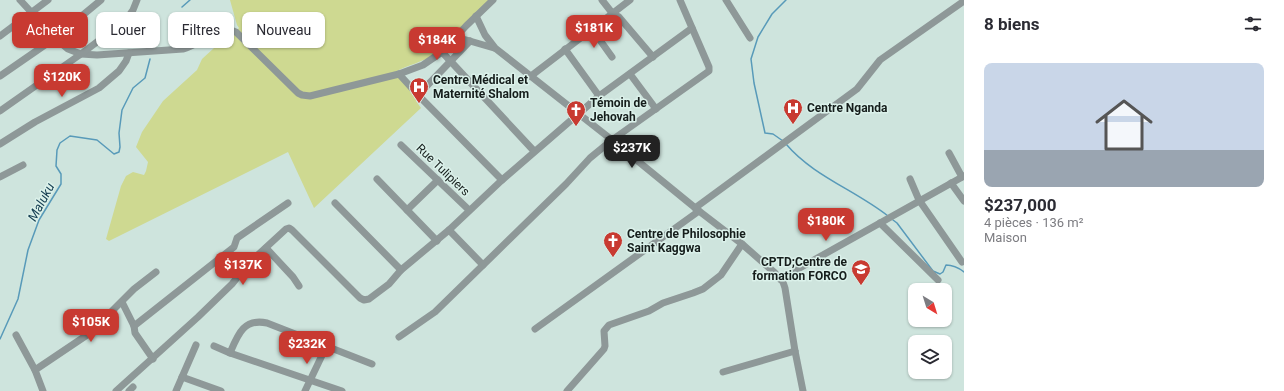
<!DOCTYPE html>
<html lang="fr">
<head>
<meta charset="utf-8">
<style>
  :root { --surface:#fff; --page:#f7f7f7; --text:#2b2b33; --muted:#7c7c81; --accent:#c83a31 }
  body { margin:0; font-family:Roboto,sans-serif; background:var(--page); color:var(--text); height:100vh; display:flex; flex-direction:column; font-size:15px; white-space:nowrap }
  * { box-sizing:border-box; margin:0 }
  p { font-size:13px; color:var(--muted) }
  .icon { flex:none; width:22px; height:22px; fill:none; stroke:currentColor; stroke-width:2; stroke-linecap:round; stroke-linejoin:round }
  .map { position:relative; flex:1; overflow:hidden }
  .drawer { display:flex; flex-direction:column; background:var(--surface); width:320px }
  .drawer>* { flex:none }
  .top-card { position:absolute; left:12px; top:12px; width:380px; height:36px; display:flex; gap:8px }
  .needle { width:26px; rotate:142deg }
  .controls { position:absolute; left:908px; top:283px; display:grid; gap:8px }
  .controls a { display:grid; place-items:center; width:44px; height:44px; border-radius:8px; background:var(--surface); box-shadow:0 1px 3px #0004; font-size:20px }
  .price { position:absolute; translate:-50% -34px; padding:0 9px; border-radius:8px; background:var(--accent); color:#fff; font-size:13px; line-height:26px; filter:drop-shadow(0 1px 2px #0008) }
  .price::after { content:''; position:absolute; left:50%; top:24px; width:12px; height:9px; margin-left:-6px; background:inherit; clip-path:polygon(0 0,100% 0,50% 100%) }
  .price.active { background:#222; color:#fff }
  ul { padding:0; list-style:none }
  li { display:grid; align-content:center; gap:8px; height:212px; padding:0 20px }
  li span { display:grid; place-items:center; height:124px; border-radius:8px; color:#555 }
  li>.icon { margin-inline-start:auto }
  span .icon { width:72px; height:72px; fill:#fffc; stroke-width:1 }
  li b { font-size:17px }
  h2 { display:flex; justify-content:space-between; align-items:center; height:48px; padding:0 20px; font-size:17px }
  .tag { padding:0 14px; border-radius:8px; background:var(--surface); box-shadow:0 1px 3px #0004; font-size:14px; line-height:36px }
  .tag.active { background:var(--accent); color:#fff }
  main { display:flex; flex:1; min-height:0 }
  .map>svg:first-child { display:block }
  .green { fill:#ced991 }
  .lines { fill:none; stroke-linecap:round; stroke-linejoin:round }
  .stream { stroke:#589ab9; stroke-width:1.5 }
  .minor { stroke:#8e9898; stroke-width:7 }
  .labels { text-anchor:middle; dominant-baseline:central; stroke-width:3; stroke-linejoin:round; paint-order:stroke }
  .poi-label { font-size:12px; font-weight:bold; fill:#151d1b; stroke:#dbf1ea; text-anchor:start }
  .street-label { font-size:12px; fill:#151d1b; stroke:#dbf1ea }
  .water-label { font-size:13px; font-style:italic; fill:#194154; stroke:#dbf1ea }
</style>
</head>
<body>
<main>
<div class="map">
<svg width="964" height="391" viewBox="0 0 964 391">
  <rect width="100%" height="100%" fill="#cee4dd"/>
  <path class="green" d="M230,0H489L435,54C423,62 408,65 395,72L419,98L416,101L421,108L314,208L288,152L109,241L106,239L121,186L126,176L133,172L144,175L146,171L148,162L136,147L142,132L163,101L197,70L202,59L214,48L231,36L239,28L237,25Z"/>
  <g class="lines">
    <g class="stream">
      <polyline points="182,7 190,0"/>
      <polyline points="783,141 773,134 765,133 754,83 751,59 758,37 772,14 786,0"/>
      <path d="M786,144C813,176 855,190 888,216"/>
      <path d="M893,220L897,223L933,271L940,274L943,272L946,265C953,265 959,268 964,272"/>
      <polyline points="0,339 18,299 28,250 39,220 61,184 61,174 56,166 57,150 60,143 70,136 97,140 114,154 119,152 120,147 119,133 122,110 133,88 145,78 150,59"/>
    </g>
    <g class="minor">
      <path d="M20,0L55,38L68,49L81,54L97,55L183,49C200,45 220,23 236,32L298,93L302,95L310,96L399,74L423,65L442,52L466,26L493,0"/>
      <polyline points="602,0 613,14 619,17 653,57"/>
      <polyline points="726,0 750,38"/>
      <polyline points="476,16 485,35 495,48 612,140 699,211 742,244 775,273 783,282 785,288 795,351 803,391"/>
      <polyline points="592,29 612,57"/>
      <polyline points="0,36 48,0"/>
      <polyline points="456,37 494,48"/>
      <polyline points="565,49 599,96"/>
      <polyline points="442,52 534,151"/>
      <polyline points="399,74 418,95 502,180"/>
      <polyline points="630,74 656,109"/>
      <polyline points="0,76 55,38 101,0"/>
      <polyline points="531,76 630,0"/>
      <polyline points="418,95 470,41"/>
      <polyline points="0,111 81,54 126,20 133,10 137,0"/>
      <polyline points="0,144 35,122 99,88 119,71 126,61 129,53"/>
      <polyline points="401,145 469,210"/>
      <polyline points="949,153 962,177"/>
      <polyline points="0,177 23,165"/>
      <polyline points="377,179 437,241"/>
      <polyline points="910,179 919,200 962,262"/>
      <polyline points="951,183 964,201"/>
      <polyline points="335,203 401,270"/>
      <polyline points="695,208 857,89 880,60 964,1"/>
      <polyline points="407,210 438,180"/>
      <polyline points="880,223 938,280"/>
      <polyline points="449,230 483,265"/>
      <polyline points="266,248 293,277 299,286"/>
      <polyline points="780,279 964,176"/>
      <polyline points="122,302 134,326 135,333 153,359"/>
      <polyline points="134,326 234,247 237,238 288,203"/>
      <polyline points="535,329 699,211"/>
      <polyline points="16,335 35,370"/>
      <polyline points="399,337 435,312 566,184 590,158 612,140 709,71 709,67 680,0"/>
      <polyline points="214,346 230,353 342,391"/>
      <path d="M230,353C238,334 244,318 267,323L372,364"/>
      <polyline points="723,372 795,351"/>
      <polyline points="182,377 221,391"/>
      <polyline points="43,391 35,370 90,333 134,289 156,272"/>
      <polyline points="116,391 198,317 232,284 248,264 286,229 289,228 292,230 360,298 364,300 369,299 389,284 401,270 449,230 502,180 599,96 692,28"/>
      <polyline points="129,391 133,387"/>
      <polyline points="176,391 196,345"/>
      <polyline points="305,391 326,347"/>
      <polyline points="567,391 604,349 605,346 604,331 609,325 649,311 663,303 693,293 703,289 721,275 742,244"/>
    </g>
  </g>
  <defs>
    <g id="hospital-pin" transform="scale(1)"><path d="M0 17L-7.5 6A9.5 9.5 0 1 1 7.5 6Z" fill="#c83a31" stroke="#dbf1ea"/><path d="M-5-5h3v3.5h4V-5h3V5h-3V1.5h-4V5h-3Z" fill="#fff"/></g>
    <g id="church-pin" transform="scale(1)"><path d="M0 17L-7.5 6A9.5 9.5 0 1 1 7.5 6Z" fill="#c83a31" stroke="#dbf1ea"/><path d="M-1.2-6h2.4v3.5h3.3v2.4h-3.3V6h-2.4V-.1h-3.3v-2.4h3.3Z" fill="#fff"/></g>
    <g id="university-pin" transform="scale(1)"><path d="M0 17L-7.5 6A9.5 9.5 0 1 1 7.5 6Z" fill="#c83a31" stroke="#dbf1ea"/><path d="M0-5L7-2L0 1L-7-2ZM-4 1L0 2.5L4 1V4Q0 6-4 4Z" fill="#fff"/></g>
  </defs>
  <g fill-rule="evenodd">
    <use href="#hospital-pin" x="419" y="87"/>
    <use href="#hospital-pin" x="793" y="108"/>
    <use href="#church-pin" x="576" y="110"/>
    <use href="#church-pin" x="613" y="241"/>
    <use href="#university-pin" x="861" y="269"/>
  </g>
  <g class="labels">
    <g class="poi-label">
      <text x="433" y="80">Centre Médical et<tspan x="433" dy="14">Maternité Shalom</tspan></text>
      <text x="590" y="103">Témoin de<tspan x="590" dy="14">Jehovah</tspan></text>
      <text x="807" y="108">Centre Nganda</text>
      <text x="627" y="234">Centre de Philosophie<tspan x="627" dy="14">Saint Kaggwa</tspan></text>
      <text x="847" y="262" text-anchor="end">CPTD;Centre de<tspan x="847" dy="14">formation FORCO</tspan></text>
    </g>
    <g class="street-label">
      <text transform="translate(443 170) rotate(44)">Rue Tulipiers</text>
    </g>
    <g class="water-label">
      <text transform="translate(41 202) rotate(-62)">Maluku</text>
    </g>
  </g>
</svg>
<div class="controls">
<a><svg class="needle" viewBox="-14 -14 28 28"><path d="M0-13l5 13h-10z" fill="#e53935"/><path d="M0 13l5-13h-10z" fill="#7c7c81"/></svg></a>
<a><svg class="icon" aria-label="layers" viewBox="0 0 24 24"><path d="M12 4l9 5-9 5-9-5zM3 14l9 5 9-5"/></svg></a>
</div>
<b class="price" style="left:594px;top:49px">$181K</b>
<b class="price" style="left:437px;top:61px">$184K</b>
<b class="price" style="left:62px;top:98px">$120K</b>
<b class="price active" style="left:632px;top:169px">$237K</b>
<b class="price" style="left:826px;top:242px">$180K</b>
<b class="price" style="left:243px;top:286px">$137K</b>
<b class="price" style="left:91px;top:343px">$105K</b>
<b class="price" style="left:307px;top:365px">$232K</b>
<div class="top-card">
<a class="tag active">Acheter</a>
<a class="tag">Louer</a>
<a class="tag">Filtres</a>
<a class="tag">Nouveau</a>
</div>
</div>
<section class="drawer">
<h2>8 biens<svg class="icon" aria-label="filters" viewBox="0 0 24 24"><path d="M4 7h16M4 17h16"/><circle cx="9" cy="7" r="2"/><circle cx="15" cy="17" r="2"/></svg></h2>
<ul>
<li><span style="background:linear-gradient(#c9d6e8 70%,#9aa5b1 0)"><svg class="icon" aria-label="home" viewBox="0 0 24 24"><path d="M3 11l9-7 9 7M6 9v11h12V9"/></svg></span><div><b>$237,000</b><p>4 pièces · 136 m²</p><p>Maison</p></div></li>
</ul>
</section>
</main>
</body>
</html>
